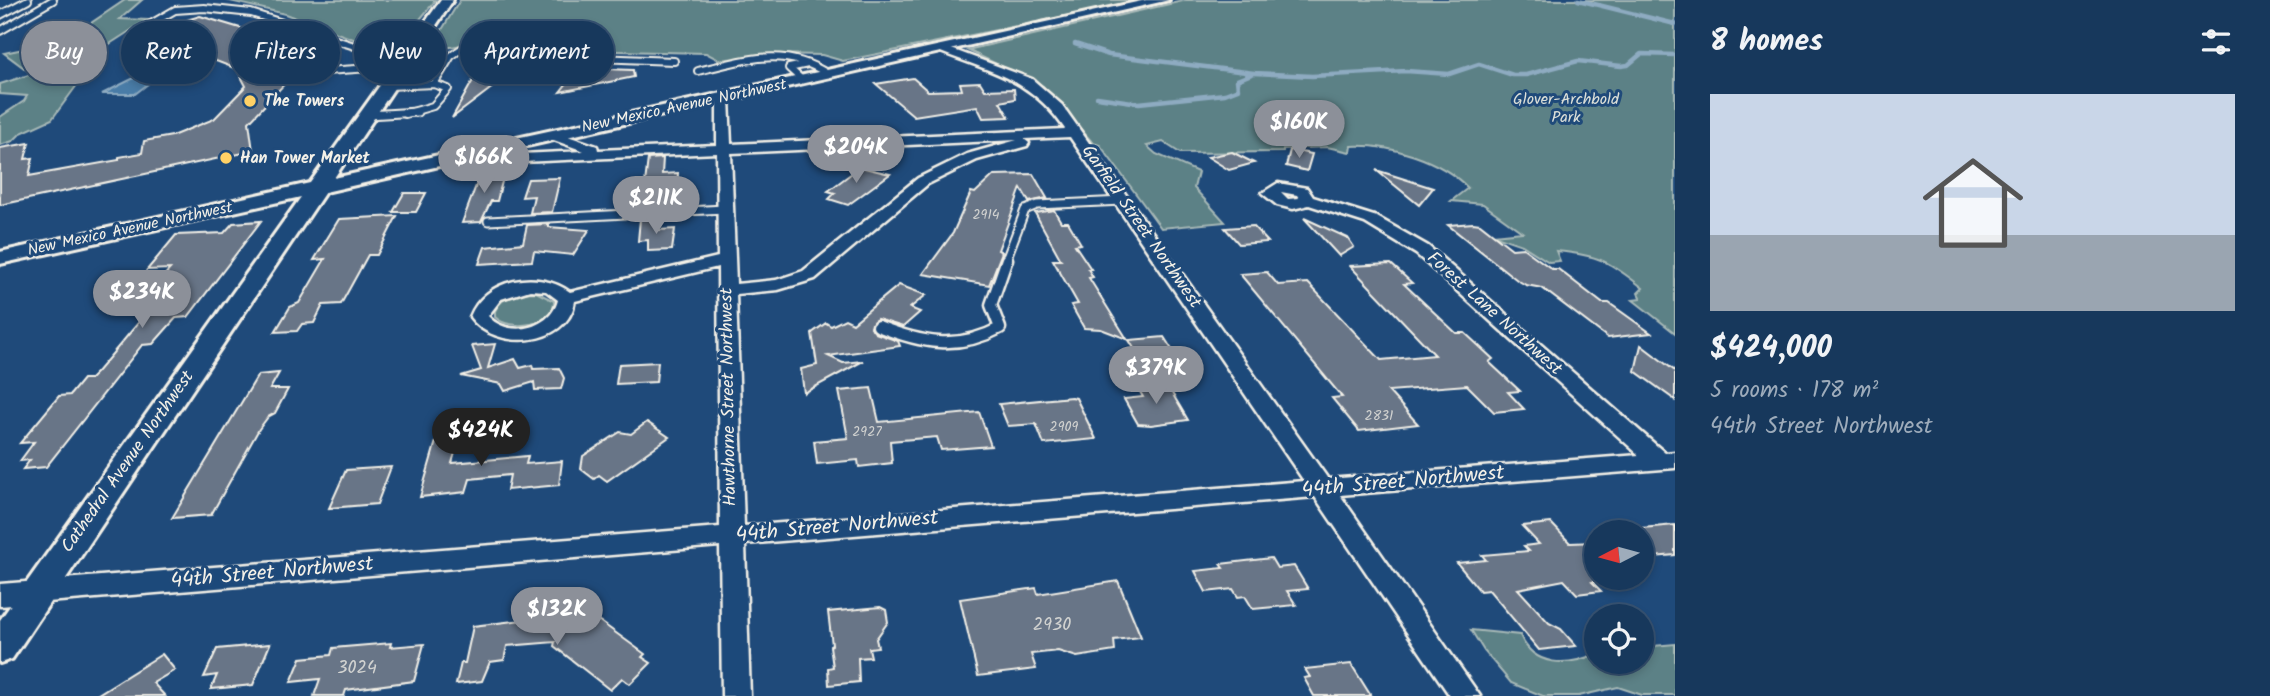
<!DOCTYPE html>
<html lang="en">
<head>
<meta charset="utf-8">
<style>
  :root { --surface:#17385c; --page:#244365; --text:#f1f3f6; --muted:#9eacbb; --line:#365272; --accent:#8c9099 }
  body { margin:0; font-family:Kalam,sans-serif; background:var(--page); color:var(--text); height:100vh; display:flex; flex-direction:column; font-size:26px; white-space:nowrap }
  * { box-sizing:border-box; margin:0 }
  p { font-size:23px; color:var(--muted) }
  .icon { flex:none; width:38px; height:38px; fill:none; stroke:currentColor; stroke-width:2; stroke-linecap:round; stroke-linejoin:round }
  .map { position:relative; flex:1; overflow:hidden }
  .drawer { display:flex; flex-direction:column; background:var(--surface); width:595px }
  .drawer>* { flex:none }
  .guide { position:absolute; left:21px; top:21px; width:665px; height:63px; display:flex; gap:14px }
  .needle { width:46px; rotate:264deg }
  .controls { position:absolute; left:1584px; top:520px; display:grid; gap:14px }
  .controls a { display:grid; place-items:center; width:70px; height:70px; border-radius:50%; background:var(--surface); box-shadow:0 4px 10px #0003,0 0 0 2px var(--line); font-size:35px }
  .price { position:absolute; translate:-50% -60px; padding:0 16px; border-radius:24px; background:var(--accent); color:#fff; font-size:23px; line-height:46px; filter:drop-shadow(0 2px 4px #0008) }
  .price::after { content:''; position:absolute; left:50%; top:42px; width:21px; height:16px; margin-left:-10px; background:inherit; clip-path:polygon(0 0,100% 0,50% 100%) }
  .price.current { background:#222; color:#fff }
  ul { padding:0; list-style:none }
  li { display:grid; align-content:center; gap:14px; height:371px; padding:0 35px }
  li+li { border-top:2px solid var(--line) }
  li span { display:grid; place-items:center; height:217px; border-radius:0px; color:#555 }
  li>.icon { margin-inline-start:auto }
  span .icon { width:126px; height:126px; fill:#fffc; stroke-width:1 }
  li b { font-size:30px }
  h2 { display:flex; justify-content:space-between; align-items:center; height:84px; padding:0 35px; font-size:30px }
  .tag { padding:0 24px; border-radius:32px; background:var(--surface); box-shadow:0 4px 10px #0003,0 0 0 2px var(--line); font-size:24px; line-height:63px }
  .tag.current { background:var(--accent); color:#fff }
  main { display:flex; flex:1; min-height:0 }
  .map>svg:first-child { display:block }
  .green { fill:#5c8186; stroke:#a8b9b7; stroke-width:2 }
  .water { fill:#4a7ca7; stroke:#8eabc1; stroke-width:2 }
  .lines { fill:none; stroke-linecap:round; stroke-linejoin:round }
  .stream { stroke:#8eabc1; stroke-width:4.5 }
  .building { fill:#687487; stroke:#f4f1e8; stroke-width:2 }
  .service-far2-casing { stroke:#f4f1e8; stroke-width:10 }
  .service-far1-casing { stroke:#f4f1e8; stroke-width:11 }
  .service-casing { stroke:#f4f1e8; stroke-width:15 }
  .minor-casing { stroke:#f4f1e8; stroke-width:5 }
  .tertiary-casing { stroke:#f4f1e8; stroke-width:6 }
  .service-far2 { stroke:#1f4a7a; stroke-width:6 }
  .service-far1 { stroke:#1f4a7a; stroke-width:7 }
  .service { stroke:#1f4a7a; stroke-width:10 }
  .minor { fill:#1f4a7a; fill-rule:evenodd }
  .tertiary { fill:#1f4a7a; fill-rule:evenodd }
  .poi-dot { fill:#ffd166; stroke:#1f4a7a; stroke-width:2.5 }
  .labels { text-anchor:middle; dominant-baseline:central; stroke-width:6; stroke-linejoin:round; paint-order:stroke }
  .number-label { font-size:14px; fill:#d1d2d0 }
  .far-park-label { font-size:16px; fill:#dde0d9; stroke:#1f4a7a }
  .far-poi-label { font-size:16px; font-weight:bold; fill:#f4f1e8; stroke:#1f4a7a; text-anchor:start }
  .far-street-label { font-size:16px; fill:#f4f1e8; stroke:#1f4a7a }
  .street-label { font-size:18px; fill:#f4f1e8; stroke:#1f4a7a }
  .near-number-label { font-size:18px; fill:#d1d2d0 }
  .near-street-label { font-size:21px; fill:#f4f1e8; stroke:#1f4a7a }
</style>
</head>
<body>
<main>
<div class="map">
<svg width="1675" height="696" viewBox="0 0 1675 696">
  <rect width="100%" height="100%" fill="#1f4a7a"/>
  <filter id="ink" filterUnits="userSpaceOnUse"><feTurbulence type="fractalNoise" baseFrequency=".0143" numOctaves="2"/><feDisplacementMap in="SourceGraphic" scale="14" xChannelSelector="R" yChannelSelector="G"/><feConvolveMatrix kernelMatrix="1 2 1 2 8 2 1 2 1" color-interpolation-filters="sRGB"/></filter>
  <g filter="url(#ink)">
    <g class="green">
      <polygon points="125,0 142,0 120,19 147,20 105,47 104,52 81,71 80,81 52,119 21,133 13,141 0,145 0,117 24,101 27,96 0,94 0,84 32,74 4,53 38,46 33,43 37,40 76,33"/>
      <polygon points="226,0 436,0 397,47 378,48 285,14"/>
      <polygon points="460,0 1145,0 843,61 822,55 772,54 719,60 706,53 571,50 478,42 429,51"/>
      <path d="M1187,0H1675V333L1633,300L1641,299L1638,293L1643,288C1609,261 1599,255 1556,251L1560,261L1549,262L1522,245L1493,235L1522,232L1483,204L1451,201L1468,188C1441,160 1390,144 1351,146L1350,152L1327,147L1283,149V152L1180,153L1163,142L1147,146L1156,154L1198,172L1194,188L1225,222L1161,228L1100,145L1093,143L1043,86L967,50Z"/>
      <path d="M536,292L554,301C555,326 510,332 495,317V311C502,295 520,292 536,292Z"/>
      <path d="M1471,630L1520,635C1534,668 1568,666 1596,654V662H1642V647L1675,644V695H1642L1618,687L1579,696H1543L1511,683L1484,651Z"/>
    </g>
    <polygon class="water" points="144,73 162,73 135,94 102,94"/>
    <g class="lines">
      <g class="stream">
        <polyline points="1578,0 1675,24"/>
        <polyline points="1075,44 1109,55 1254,73 1312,76 1406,71 1449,74 1479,64 1513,75 1526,75 1578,61 1621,66 1628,65 1641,54 1675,55"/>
        <polyline points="1097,97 1139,103 1225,94 1238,89 1237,80 1254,73"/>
      </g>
    </g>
    <g class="building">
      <polygon points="200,16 307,48 303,49 333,60 290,70 291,77 249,122 253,151 0,205 0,148 29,143 25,159 33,158 29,176 119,160 119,157 142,153 144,141 172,136 214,119 246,86 237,69 161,40 185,32 166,26"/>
      <polygon points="482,62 522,65 452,118 472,82"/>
      <polygon points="579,68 633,70 634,77 560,92"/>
      <polygon points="913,78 928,91 962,90 960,83 980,82 985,90 1014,89 1015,99 1000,102 1009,117 983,118 977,106 914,116 876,84"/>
      <polygon points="1290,150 1312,154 1307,171 1286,166"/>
      <polygon points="1232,152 1254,163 1229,170 1208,157"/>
      <polygon points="663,158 662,174 678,173 677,191 660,192 659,206 642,207 648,159"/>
      <polygon points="490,166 505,170 497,201 491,201 481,222 462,223 477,183 481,183"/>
      <polygon points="860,167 890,174 848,205 829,199 835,193 828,191"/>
      <polygon points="1376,170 1433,188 1419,205"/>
      <polygon points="1033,174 1047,198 1029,202 1021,188 998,250 1002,252 989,285 923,274 953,233 971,192 975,193 994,175"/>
      <polygon points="560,178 552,212 530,213 534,196 522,197 528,179"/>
      <polygon points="404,193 426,193 416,212 393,212"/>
      <polygon points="1054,210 1061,222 1068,222 1081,244 1075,245 1091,269 1088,269 1093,277 1089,278 1127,339 1101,329 1084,328 1071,305 1078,304 1053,260 1061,260 1035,213"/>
      <polygon points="397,216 377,255 368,255 341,304 323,305 314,323 302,324 297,331 275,332 290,307 299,303 325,259 314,260 339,219"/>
      <polygon points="1304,218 1348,238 1354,247 1339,256"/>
      <polygon points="640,219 658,219 657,230 675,229 672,250 648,251 648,240 638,241"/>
      <polygon points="261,221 188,317 176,318 153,344 142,345 46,467 23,469 30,460 20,461 34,442 20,443 59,396 70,395 83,379 90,379 97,372 171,284 156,285 170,269 147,270 176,235 224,233 233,223"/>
      <polygon points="1473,223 1480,224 1512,249 1523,248 1552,269 1558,269 1602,303 1609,303 1651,333 1608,338 1542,288 1526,285 1517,280 1448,225"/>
      <polygon points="549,224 549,227 589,230 573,255 534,251 532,261 479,264 485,247 523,243 527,225"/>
      <polygon points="1253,226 1268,242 1239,244 1225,228"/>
      <polygon points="1391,264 1412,283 1404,284 1456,333 1465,333 1493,359 1489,362 1520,391 1508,392 1524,409 1494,412 1467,385 1388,391 1418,424 1359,431 1332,398 1342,397 1240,274 1267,272 1278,285 1308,283 1381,360 1435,355 1350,266"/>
      <polygon points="899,285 926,295 910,308 920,312 903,327 877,319 871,327 875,333 898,341 900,346 828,356 843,363 863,361 804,393 801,369 817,365 812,333 826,323 831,326 845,319 853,323"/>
      <polygon points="1164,337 1183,367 1147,370 1129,340"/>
      <polygon points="495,344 488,368 515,359 520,368 532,365 533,369 559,368 564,378 561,389 535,390 534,382 505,391 501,384 461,376 481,370 472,346"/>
      <polygon points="1641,345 1675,371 1675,400 1635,371"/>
      <polygon points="658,362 656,382 616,384 619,364"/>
      <polygon points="279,373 270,389 288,389 275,413 268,417 259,429 211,515 172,518 258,375"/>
      <polygon points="1166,383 1188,420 1151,425 1138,424 1124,399 1143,397 1136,385"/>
      <polygon points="871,388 879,422 979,412 991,446 941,450 937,437 890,441 892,463 859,467 858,460 817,464 814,441 848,438 839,391"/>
      <polygon points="1071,397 1076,398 1096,439 1044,444 1036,424 1008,426 999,404"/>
      <polygon points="464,422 452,463 528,456 526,464 562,461 559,485 507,490 510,475 470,479 466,492 420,497 441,424"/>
      <polygon points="647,422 669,437 607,481 599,475 594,479 581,469 583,456 620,432 631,434"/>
      <polygon points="391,467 377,504 329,508 346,470"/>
      <polygon points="1551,523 1570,543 1596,542 1596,581 1592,582 1601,591 1577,594 1564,580 1518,589 1549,623 1561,629 1576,646 1539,650 1489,590 1480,591 1457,563 1486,560 1482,555 1529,551 1524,546 1539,544 1522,526"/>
      <polygon points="1675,525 1675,555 1642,558 1642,528"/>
      <polygon points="1271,558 1277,568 1294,566 1308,589 1287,591 1296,605 1253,609 1245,596 1238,597 1233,589 1206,592 1195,571 1223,568 1220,564"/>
      <polygon points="1118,581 1141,637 1114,640 1115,651 1077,657 1058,651 1031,654 1036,669 978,676 960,599 1036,588 1038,594"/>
      <polygon points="880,607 886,610 888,622 876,639 878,647 869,648 871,657 858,658 859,682 829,685 828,668 833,667 830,646 832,645 828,612"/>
      <polygon points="587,612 645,654 642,657 651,663 630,684 622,678 610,690 554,646 555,642 507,646 504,660 490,662 482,681 456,684 461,663 465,663 473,626"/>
      <polygon points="391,643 390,647 424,644 414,681 346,690 344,696 314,696 320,679 291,682 301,658 331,655 333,648"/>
      <polygon points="270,644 253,685 211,689 217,675 204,677 217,649"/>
      <polygon points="162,654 175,670 153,683 165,696 95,696"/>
      <polygon points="1351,664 1371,696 1314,696 1304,678 1310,677 1305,669"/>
    </g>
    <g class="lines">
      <g class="service-far2-casing">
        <g id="service-far2">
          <polyline points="0,15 28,0"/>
          <polyline points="0,31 53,0"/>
          <polyline points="140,41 142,29 175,10 204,8 251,13 367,50 413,49"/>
          <path d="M698,71C746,60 783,45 828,74"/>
          <polyline points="295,73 402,66"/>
          <polyline points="802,80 789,68 808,64"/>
          <polyline points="434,84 451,56 464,47 473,45 519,55 674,61"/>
          <polyline points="388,86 434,84 448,89 433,106 405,114"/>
        </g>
      </g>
      <g class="service-far1-casing">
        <g id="service-far1">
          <polyline points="368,115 417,112"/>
          <polyline points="488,221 725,209"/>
          <polyline points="1006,260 1025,210 1037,205 1123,201"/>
        </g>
      </g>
      <g class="service-casing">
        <path id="service" d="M878,326C921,343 957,351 1000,328L991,305L1007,259"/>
      </g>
      <g class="minor-casing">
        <path id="minor" d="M938,47H946L1032,79L1062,105L1328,479L1639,455L1416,254L1365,223L1309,205L1293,209L1277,205L1262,193L1278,183L1307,188L1313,197L1377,217L1428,246L1665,453L1675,452V468L1340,495L1480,696H1450L1315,497L745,544L750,696H722L720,546L0,606V584L720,527L718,267L575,301C567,348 494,351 470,317C485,278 538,269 570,292L718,257L717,153L436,166L429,162L436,158L584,151L548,138V132L553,131L597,146L598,150L717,145V98L723,94L729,98L731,144L1065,129C1030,78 993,73 938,51ZM1070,137L1304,481L744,526L736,294L778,290L815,279L928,184L977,160L1027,146L1029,143L1024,139ZM1017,140L967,154L918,178L803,271L776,280L736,284L731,153ZM1281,192L1297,195L1299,198L1288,199ZM530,290L546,291L558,300C551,329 508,339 488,316L501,299Z"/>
      </g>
      <g class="tertiary-casing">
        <polygon id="tertiary" points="441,0 453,0 334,178 1146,0 1169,0 325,192 12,659 0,663 0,620 301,197 0,264 0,252 310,183"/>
      </g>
      <use href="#service-far2" class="service-far2"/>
      <use href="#service-far1" class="service-far1"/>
      <use href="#service" class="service"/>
      <use href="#minor" class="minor"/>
      <use href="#tertiary" class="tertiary"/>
    </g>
  </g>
  <g class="poi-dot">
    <circle cx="250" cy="101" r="7"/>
    <circle cx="226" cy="158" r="7"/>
  </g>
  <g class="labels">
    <g class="number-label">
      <text x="986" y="215">2914</text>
      <text x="1379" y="416">2831</text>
      <text x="1064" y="427">2909</text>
      <text x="867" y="432">2927</text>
    </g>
    <g class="far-park-label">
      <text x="1566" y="99">Glover-Archbold<tspan x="1566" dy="18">Park</tspan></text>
    </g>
    <g class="far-poi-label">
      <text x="264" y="101">The Towers</text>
      <text x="240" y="158">Han Tower Market</text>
    </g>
    <g class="far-street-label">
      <text transform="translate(684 106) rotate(-12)">New Mexico Avenue Northwest</text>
      <text transform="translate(130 229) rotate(-12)">New Mexico Avenue Northwest</text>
    </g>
    <g class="street-label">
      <text transform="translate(1141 227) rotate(55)">Garfield Street Northwest</text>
      <text transform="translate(1494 314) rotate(42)">Forest Lane Northwest</text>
      <text transform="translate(729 397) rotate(-91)">Hawthorne Street Northwest</text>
      <text transform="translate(128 462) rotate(-55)">Cathedral Avenue Northwest</text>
    </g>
    <g class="near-number-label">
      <text x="1052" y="625">2930</text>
      <text x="357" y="668">3024</text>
    </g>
    <g class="near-street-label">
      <text transform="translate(1403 482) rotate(-5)">44th Street Northwest</text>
      <text transform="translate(837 527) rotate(-5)">44th Street Northwest</text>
      <text transform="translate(272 573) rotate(-5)">44th Street Northwest</text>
    </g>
  </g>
</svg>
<div class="controls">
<a><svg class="needle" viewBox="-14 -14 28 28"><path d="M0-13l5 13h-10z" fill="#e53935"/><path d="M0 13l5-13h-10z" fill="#9eacbb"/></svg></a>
<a><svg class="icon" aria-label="locate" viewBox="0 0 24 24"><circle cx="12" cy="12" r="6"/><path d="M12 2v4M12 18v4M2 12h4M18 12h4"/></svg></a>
</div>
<b class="price" style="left:1299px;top:160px">$160K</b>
<b class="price" style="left:856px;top:185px">$204K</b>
<b class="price" style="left:484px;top:195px">$166K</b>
<b class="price" style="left:656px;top:236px">$211K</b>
<b class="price" style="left:142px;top:330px">$234K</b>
<b class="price" style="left:1156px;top:406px">$379K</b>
<b class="price current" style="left:481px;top:468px">$424K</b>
<b class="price" style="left:557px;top:647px">$132K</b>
<div class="guide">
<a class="tag current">Buy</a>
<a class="tag">Rent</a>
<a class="tag">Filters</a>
<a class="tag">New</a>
<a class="tag">Apartment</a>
</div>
</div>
<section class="drawer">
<h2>8 homes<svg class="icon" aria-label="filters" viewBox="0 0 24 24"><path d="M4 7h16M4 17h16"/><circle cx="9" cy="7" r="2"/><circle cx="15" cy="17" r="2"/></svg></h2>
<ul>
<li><span style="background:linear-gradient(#c9d6e8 65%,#9aa5b1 0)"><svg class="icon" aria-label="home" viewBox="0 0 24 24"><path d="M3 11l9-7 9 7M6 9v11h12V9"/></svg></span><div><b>$424,000</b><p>5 rooms · 178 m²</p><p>44th Street Northwest</p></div></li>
</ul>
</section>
</main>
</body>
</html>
